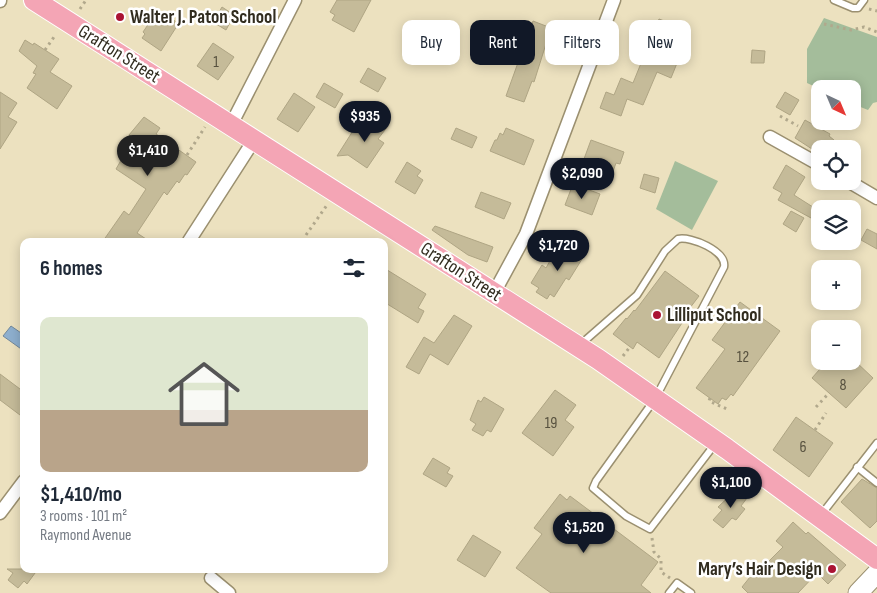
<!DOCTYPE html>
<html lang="en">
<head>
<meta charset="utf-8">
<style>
  :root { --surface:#fff; --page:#f2f2f3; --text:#1f2937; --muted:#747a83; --line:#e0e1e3; --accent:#111827 }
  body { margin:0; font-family:"Sofia Sans Condensed",sans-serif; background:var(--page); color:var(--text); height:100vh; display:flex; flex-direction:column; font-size:19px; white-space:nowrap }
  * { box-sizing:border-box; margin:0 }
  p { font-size:16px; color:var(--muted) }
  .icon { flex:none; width:28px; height:28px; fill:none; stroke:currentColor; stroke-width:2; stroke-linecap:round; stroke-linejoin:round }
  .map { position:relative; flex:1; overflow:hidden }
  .side { position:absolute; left:20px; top:238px; width:368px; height:335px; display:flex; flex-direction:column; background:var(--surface); border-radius:10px; box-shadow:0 2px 12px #0003 }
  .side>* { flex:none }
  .guide { position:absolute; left:402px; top:20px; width:399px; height:45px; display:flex; gap:10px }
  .needle { width:32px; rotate:136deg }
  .fabs { position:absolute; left:811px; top:80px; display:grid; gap:10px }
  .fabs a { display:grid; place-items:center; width:50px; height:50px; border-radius:10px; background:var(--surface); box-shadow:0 2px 12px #0003; font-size:25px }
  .price { position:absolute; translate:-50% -42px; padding:0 11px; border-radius:18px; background:var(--accent); color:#fff; font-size:16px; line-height:32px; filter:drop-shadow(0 1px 2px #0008) }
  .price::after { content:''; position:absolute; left:50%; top:30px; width:15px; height:11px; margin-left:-8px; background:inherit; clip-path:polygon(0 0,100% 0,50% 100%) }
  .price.selected { background:#222; color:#fff }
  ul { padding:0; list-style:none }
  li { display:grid; align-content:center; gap:10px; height:265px; padding:0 20px }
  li+li { border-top:1px solid var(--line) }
  li span { display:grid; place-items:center; height:155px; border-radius:10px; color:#555 }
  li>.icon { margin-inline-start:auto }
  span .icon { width:90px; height:90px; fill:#fffc; stroke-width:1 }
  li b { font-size:21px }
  h2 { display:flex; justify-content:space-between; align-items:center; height:60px; padding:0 20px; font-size:21px }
  .chip { padding:0 18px; border-radius:10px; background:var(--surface); box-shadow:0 2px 12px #0003; font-size:18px; line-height:45px }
  .chip.selected { background:var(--accent); color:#fff }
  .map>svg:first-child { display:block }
  .green { fill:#a4bd9b }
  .water { fill:#8eafce; stroke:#72889a }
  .building { fill:#c5bb99; stroke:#afa584 }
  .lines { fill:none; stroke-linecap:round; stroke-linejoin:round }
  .service-casing { stroke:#9b9070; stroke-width:9 }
  .minor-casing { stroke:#9b9070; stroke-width:15 }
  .secondary-casing { stroke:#9b9070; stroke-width:21 }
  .primary-casing { stroke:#fff; stroke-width:22 }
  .path { stroke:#b1a88c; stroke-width:3; stroke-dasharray:2.5 4; stroke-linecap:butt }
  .service { stroke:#fff; stroke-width:6 }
  .minor { stroke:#fff; stroke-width:12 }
  .secondary { stroke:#fff; stroke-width:19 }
  .primary { stroke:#f4a5b5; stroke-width:20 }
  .poi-dot { fill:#aa1333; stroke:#fff; stroke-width:2 }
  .labels { text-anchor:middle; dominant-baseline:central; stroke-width:5; stroke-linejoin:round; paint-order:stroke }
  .number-label { font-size:16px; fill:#56503e }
  .poi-label { font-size:19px; font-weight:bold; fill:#312c1f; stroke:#fff; text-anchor:start }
  .street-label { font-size:19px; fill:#312c1f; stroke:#fff }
</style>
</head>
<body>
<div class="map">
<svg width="877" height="593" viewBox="0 0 877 593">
  <rect width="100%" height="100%" fill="#ece1bf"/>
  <g class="green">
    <polygon points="824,18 877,37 877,102 873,103 868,110 853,104 852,89 820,89 807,83 807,49"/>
    <polygon points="675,161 718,181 692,230 656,209"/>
  </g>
  <polygon class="water" points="11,326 24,335 24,351 3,336"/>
  <g class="building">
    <polygon points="337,0 371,0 354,32 332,20 335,15 330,12"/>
    <polygon points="222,7 234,15 226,30 213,22"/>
    <polygon points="158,10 175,21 174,24 177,26 161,51 142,38 145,34 143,32"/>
    <polygon points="659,19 690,31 671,78 657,72 643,105 627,99 621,116 600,108 606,92 614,95 621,78 633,83"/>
    <polygon points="533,21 551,28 534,82 532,81 524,102 506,96"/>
    <polygon points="25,40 33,45 34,43 59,59 50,72 72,86 57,109 27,88 36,74 33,73 37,66 19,51"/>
    <polygon points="213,43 234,57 218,80 197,66"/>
    <polygon points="752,50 765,51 764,63 751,63"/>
    <polygon points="368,68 386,78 378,92 360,82"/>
    <polygon points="324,83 343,94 335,108 316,97"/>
    <polygon points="0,92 17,103 8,117 17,122 0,149"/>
    <polygon points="785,92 799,100 790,115 776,107"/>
    <polygon points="294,93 315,107 298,132 277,119"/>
    <polygon points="374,116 388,126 378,139 384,143 367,168 348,155 337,156 356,126 363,131"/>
    <polygon points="144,117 160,128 156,134 196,162 187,175 185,174 179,183 177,181 167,195 164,192 137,233 149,241 103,241 124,211 129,215 146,189 116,169 134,138 129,135"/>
    <polygon points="805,120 830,134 829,136 834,140 829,149 812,149 795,138"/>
    <polygon points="456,128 477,137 472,148 451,139"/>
    <polygon points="506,128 534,140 524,165 490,151 495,140 497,140 500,133 503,135"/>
    <polygon points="591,140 624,152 620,164 616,163 612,174 602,171 599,164 584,159"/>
    <polygon points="407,162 421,171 417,176 423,180 415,194 395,182"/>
    <polygon points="786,165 805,177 794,195 816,209 811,218 778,200 782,193 773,188"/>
    <polygon points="644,174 659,178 655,193 640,188"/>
    <polygon points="573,184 600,194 592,215 565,205"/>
    <polygon points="481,192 511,203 504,219 475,207"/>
    <polygon points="791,211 804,218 796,232 783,224"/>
    <polygon points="435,226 493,247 487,262 468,255 432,230"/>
    <polygon points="867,229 877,234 877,249 861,240"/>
    <polygon points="574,244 587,251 569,280 566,278 554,297 550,294 547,299 536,292 539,288 531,283 542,265 546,268 552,257 558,261 561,256 565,258"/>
    <polygon points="384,268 426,294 418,308 424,311 418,323 384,302"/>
    <polygon points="665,271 699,296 680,321 682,323 659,358 637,342 633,349 613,334 626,318 627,319 634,310 635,311"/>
    <polygon points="740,302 780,331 733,396 731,394 726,400 722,398 718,404 696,388 725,349 712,340"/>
    <polygon points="454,315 472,326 448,365 430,354 419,374 406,367 424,337 434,343"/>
    <polygon points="827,361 855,361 873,378 846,408 812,378"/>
    <polygon points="0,374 24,392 24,418 0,400"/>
    <polygon points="555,390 576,405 565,420 574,427 553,456 522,433"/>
    <polygon points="484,397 504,409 491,432 487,430 483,436 472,430 476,424 470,420 478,400 481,402"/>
    <polygon points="796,417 833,443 809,477 773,450"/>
    <polygon points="433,458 450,468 447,473 453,476 446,487 423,474"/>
    <polygon points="862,479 877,488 877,521 870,528 841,502"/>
    <polygon points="736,490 747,498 741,506 745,509 736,520 732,518 723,528 713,520 722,510 718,507"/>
    <polygon points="560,494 567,500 570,496 658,562 641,585 651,593 551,593 516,568 542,534 534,528"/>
    <polygon points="793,522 806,534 808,532 846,565 828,584 817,573 798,593 748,593 742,587 750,577 746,573 756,562 762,568 783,547 776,541"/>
    <polygon points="473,535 501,552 485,577 457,560"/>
    <polygon points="7,569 38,569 27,584 24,581 18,588 8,580 13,573"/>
  </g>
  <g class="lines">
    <g class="service-casing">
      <g id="service">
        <polyline points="834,0 853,8 858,8 864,0"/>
        <path d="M581,344L637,295L665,251L678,239C691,236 727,251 724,267L655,399L596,481L593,488L626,516L650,529L715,444"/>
        <polyline points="857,467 877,483"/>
        <polyline points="821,515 877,443"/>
        <polyline points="669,593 677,583 691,593"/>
      </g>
    </g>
    <g class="minor-casing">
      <g id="minor">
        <polyline points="0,1 0,0"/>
        <polyline points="231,125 295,0"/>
        <polyline points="770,137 820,165"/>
        <polyline points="848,181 877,198"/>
        <polyline points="189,241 254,140"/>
        <polyline points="494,293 526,234 614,0"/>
        <polyline points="0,513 24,481"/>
        <polyline points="211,578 229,593"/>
      </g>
    </g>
    <g class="secondary-casing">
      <polyline id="secondary" points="858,593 877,573"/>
    </g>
    <g class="primary-casing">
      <polyline id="primary" points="34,0 598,359 727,449 877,559"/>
    </g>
    <g class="path">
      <polyline points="80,9 86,0"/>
      <polyline points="869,9 877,11"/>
      <polyline points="824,24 851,30 864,27 877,32"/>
      <polyline points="45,50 56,34"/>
      <polyline points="780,116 798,126"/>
      <polyline points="187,155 205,127"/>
      <polyline points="306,235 327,205"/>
      <polyline points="623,356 629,348"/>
      <polyline points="710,398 709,401 729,410"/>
      <polyline points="816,407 829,393"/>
      <polyline points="815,430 826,413"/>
      <polyline points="652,538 654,552 661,559 661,572 670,578"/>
    </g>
    <use href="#service" class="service"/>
    <use href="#minor" class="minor"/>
    <use href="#secondary" class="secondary"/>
    <use href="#primary" class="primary"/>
  </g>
  <g class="poi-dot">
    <circle cx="120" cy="17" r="5"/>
    <circle cx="657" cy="315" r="5"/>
    <circle cx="832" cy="569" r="5"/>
  </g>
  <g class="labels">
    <g class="number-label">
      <text x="216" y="62">1</text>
      <text x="743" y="357">12</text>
      <text x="843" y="385">8</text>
      <text x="551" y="423">19</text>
      <text x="803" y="447">6</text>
    </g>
    <g class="poi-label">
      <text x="130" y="17">Walter J. Paton School</text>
      <text x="667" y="315">Lilliput School</text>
      <text x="822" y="569" text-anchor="end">Mary’s Hair Design</text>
    </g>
    <g class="street-label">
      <text transform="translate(119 54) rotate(32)">Grafton Street</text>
      <text transform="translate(461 272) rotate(33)">Grafton Street</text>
    </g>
  </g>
</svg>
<div class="fabs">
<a><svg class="needle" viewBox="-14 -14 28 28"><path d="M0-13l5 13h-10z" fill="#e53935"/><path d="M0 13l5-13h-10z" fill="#747a83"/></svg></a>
<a><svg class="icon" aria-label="locate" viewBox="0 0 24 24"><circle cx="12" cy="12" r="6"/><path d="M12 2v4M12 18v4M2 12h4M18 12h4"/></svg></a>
<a><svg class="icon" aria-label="layers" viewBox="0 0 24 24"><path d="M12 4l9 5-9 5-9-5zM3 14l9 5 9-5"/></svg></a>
<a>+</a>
<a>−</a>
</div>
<b class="price" style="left:365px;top:143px">$935</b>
<b class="price selected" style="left:148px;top:177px">$1,410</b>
<b class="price" style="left:582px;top:200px">$2,090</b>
<b class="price" style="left:558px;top:272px">$1,720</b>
<b class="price" style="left:731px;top:509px">$1,100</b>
<b class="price" style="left:584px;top:554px">$1,520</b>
<div class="guide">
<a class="chip">Buy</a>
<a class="chip selected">Rent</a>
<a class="chip">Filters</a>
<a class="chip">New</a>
</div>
<section class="side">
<h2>6 homes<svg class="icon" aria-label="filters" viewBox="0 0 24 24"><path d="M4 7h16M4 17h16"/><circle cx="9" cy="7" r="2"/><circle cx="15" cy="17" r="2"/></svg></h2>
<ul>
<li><span style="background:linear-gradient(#dfe7d0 60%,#b9a48a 0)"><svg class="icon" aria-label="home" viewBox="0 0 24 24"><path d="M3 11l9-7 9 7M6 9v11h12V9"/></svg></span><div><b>$1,410/mo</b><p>3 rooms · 101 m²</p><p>Raymond Avenue</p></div></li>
</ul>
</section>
</div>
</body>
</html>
